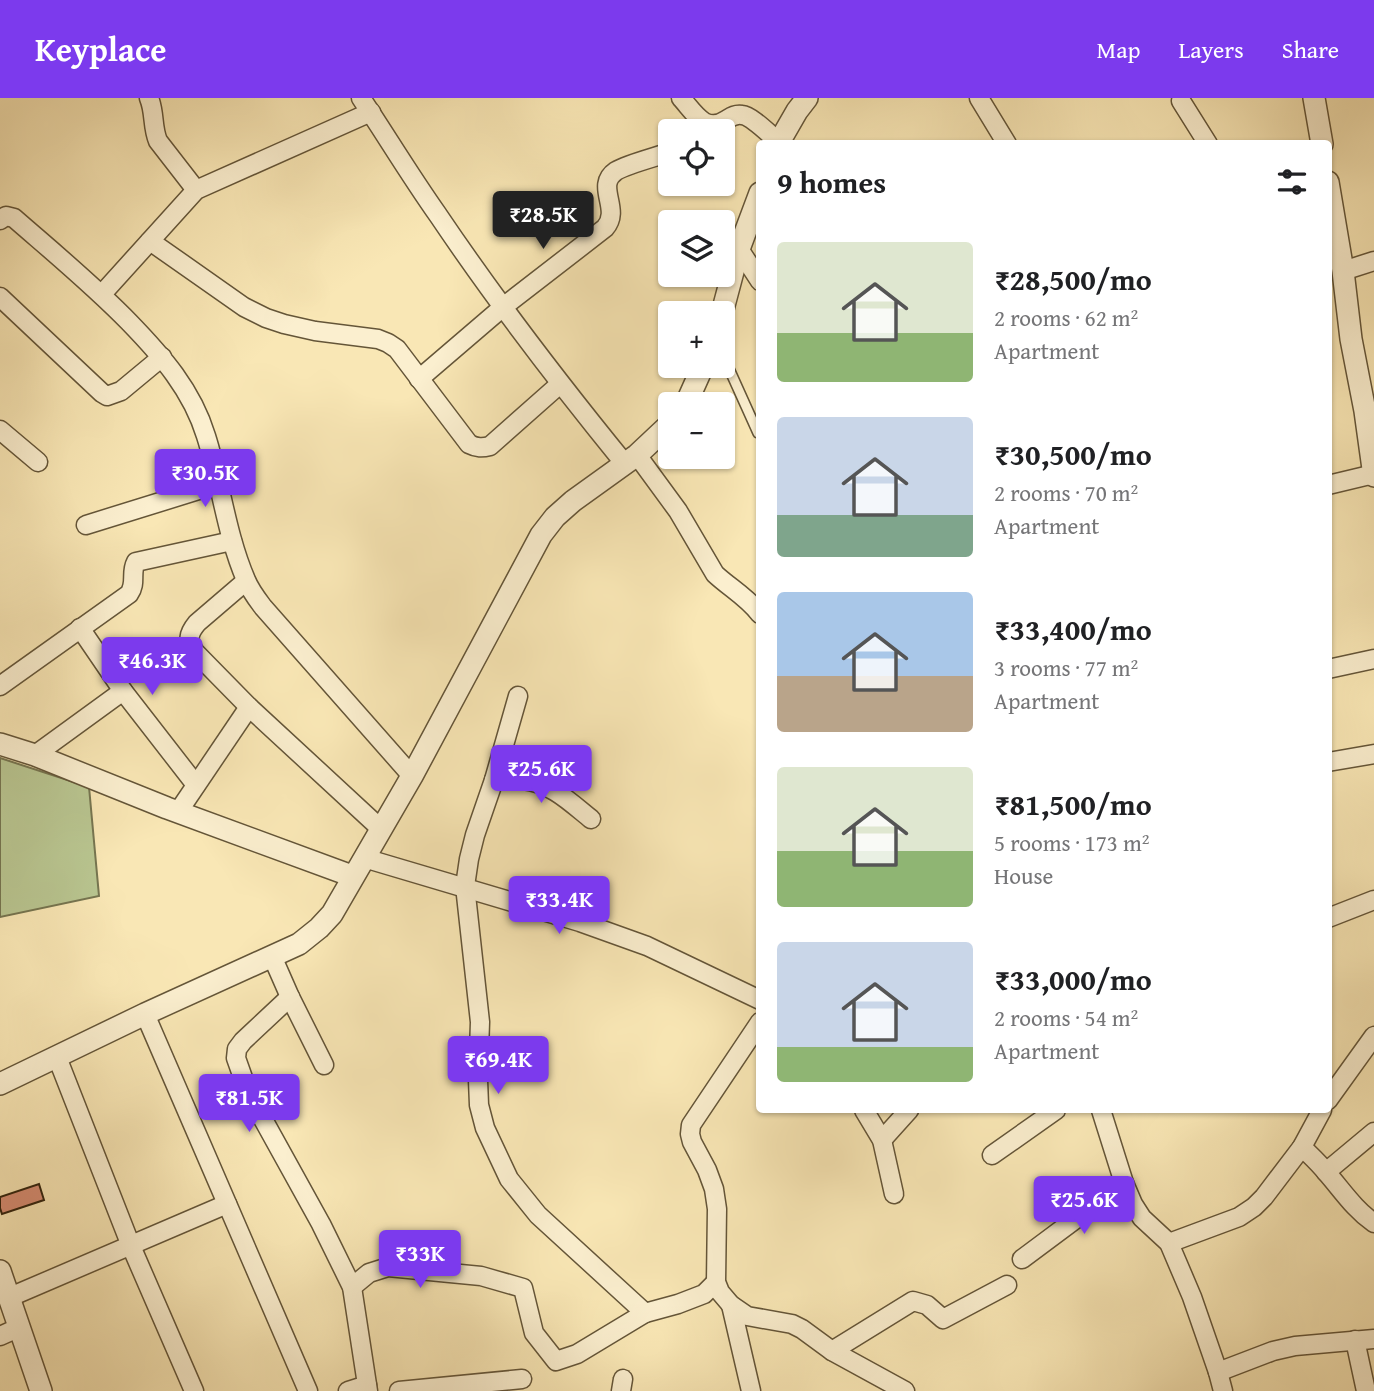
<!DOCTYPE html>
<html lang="en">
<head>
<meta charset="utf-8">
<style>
  :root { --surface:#fff; --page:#f6f6f6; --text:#202124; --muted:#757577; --accent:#7c3aed }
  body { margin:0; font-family:"Gentium Book Plus",serif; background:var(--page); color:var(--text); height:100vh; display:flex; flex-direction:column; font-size:26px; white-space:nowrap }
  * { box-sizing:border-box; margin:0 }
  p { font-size:23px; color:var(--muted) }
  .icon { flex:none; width:38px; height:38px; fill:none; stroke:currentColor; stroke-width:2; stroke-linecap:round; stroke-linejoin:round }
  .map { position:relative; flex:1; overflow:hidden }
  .panel { position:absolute; left:756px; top:42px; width:576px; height:973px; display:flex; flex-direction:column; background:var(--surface); border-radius:7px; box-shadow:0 2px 5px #0004 }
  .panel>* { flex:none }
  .controls { position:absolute; left:658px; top:21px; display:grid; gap:14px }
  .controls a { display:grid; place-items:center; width:77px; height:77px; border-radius:7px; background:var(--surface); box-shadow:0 2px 5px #0004; font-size:35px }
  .price { position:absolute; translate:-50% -60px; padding:0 16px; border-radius:7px; background:var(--accent); color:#fff; font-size:23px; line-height:46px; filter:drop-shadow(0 2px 4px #0008) }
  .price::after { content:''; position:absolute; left:50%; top:42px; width:21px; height:16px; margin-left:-10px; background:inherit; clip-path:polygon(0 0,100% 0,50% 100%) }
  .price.current { background:#222; color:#fff }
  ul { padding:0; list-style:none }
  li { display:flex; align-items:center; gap:21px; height:175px; padding:0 21px }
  li span { display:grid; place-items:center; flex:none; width:196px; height:140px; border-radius:7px; color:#555 }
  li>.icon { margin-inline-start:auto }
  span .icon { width:84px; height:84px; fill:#fffc; stroke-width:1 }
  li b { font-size:30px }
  h2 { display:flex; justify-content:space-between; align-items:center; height:84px; padding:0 21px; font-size:30px }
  header { display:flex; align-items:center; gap:42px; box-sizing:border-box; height:98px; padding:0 35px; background:var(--accent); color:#fff }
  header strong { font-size:33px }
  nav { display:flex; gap:38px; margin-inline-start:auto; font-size:24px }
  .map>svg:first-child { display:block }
  .green { fill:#b9c691; stroke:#767550; stroke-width:2 }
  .building { fill:#d68d73; stroke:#33240e; stroke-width:2 }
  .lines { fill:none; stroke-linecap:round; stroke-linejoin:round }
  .service-casing { stroke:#645538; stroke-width:12 }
  .minor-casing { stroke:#645538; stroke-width:21 }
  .tertiary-casing { stroke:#645538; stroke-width:24 }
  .service { stroke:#fbefcf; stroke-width:9 }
  .minor { stroke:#fbefcf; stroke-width:18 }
  .tertiary { stroke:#fbefcf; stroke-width:21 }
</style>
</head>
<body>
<header>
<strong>Keyplace</strong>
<nav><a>Map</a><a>Layers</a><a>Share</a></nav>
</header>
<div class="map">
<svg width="1374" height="1293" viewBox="0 0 1374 1293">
  <rect width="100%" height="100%" fill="#f9e7b5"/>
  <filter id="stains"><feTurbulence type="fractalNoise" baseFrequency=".00286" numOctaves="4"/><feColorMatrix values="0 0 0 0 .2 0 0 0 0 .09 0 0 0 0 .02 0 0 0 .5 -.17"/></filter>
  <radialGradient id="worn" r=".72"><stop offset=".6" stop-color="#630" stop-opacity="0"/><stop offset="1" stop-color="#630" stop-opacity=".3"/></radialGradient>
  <polygon class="green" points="0,660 89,689 99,798 0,819"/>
  <polygon class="building" points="39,1086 44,1102 2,1116 0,1110 0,1099"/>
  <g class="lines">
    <g class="service-casing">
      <polyline id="service" points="723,250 726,264 758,335"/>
    </g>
    <g class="minor-casing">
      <g id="minor">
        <path d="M149,0C155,14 152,29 158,43L196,92"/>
        <path d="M361,0C387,39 411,79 438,117C496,203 559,285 625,366"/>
        <path d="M681,0C694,14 705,36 726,22C731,19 735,16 742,17C752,18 770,37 779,44"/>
        <polyline points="979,0 1007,46"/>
        <polyline points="1181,3 1208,46"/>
        <path d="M0,122L6,118L14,120C53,154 93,187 129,224C162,258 192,292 206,338C221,385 226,436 246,482C250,492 257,501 263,509L412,678"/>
        <path d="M150,143L244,209L266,220L284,226L315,233L378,241L388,245L397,251L469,346C477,350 482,350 490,348L560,286"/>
        <polyline points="739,151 760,183"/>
        <polyline points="1343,173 1374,163"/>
        <polyline points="102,196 196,92 371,14"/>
        <polyline points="0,199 102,295 107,298 121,293 162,259"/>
        <path d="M419,281L503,209L605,130C622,111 594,88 616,73C628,66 656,59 670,54"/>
        <polyline points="0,332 38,364"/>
        <path d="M637,357L678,413L715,476C730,490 747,499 760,516"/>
        <polyline points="1328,387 1374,376"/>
        <polyline points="86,427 218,386"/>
        <path d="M246,483L197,525C188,536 187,542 195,554L249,609L381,731"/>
        <polyline points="80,530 123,593 196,687"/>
        <polyline points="1328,571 1374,561"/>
        <path d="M0,588L129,496C137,485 130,475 136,464L232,443"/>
        <polyline points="518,598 494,682 475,737 469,761 465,788 480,924 478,982 479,1007 485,1030 509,1081 538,1117 645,1215 678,1206 704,1196 716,1184"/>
        <polyline points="35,657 123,593"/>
        <polyline points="1328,664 1374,656"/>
        <path d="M494,682C503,682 513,681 523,682C551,685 570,704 591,721"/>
        <polyline points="178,714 249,609"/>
        <polyline points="364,760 580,824 647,848 760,902"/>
        <polyline points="1328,820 1374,802"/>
        <polyline points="272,858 290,899 324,967"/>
        <polyline points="290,899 243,943 237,951 236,960 248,994 321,1126 352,1189 368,1293"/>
        <polyline points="145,916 308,1293"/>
        <polyline points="760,924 691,1027 690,1036 692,1044 707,1072 714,1091 717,1111 716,1184 720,1194 731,1207 747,1218 792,1226 802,1231 832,1253 905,1293"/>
        <polyline points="57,959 131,1148 194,1293"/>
        <polyline points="1328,1002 1374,938"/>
        <polyline points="864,1012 882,1042 894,1096"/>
        <polyline points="1101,1012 1124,1085 1133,1106 1142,1120 1169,1145 1192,1199 1218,1274 1223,1293"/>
        <polyline points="882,1042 909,1012"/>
        <path d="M1302,1049C1310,1057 1319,1065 1326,1074C1342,1092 1354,1111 1374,1125"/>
        <polyline points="992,1057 1056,1012"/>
        <polyline points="1326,1074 1374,1034"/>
        <polyline points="1169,1145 1239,1119 1254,1109 1264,1099 1302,1049 1322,1012"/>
        <polyline points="1022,1161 1124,1085"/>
        <polyline points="352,1189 369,1175 388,1169 481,1178 523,1190 534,1235 556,1263 577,1256 645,1215"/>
        <polyline points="10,1199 227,1106"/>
        <polyline points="731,1207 751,1293"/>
        <polyline points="0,1238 20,1229"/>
        <polyline points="1355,1242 1366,1293"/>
        <polyline points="832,1253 913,1203 927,1207 943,1221 1007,1187"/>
        <polyline points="1218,1274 1273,1253 1295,1248 1374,1241"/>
        <polyline points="348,1293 367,1287"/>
        <polyline points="399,1293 522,1281"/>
        <polyline points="621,1293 623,1281"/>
      </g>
    </g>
    <g class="tertiary-casing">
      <g id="tertiary">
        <polyline points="1314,0 1322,46"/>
        <polyline points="778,46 797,13 807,0"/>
        <polyline points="1328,84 1343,173 1351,241 1365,313 1374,378"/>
        <polyline points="722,215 739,151 760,95"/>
        <polyline points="686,306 703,268"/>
        <polyline points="0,646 35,657 167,710 352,778"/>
        <polyline points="0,986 145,916 299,846 319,830 332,816 412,678 541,437 555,419 573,403 637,357 670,326"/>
        <polyline points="0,1173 41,1293"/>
      </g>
    </g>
    <use href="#service" class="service"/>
    <use href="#minor" class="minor"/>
    <use href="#tertiary" class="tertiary"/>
  </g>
  <rect width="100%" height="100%" filter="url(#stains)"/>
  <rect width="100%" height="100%" fill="url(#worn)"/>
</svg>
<div class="controls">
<a><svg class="icon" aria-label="locate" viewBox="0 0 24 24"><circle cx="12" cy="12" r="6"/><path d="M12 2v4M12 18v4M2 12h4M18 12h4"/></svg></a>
<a><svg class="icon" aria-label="layers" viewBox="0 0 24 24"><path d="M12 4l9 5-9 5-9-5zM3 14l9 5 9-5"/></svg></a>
<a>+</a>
<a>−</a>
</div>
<b class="price current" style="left:543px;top:153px">₹28.5K</b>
<b class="price" style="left:205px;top:411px">₹30.5K</b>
<b class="price" style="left:152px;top:599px">₹46.3K</b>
<b class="price" style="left:541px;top:707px">₹25.6K</b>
<b class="price" style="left:559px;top:838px">₹33.4K</b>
<b class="price" style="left:498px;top:998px">₹69.4K</b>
<b class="price" style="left:249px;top:1036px">₹81.5K</b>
<b class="price" style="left:1084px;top:1138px">₹25.6K</b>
<b class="price" style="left:420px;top:1192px">₹33K</b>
<section class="panel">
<h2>9 homes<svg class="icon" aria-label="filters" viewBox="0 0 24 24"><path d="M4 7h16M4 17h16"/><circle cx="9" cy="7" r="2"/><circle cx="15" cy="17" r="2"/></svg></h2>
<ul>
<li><span style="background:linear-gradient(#dfe7d0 65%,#8fb573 0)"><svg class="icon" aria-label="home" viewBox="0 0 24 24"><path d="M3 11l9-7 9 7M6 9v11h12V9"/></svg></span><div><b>₹28,500/mo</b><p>2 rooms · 62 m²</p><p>Apartment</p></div></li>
<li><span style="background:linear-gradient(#c9d6e8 70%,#7fa58c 0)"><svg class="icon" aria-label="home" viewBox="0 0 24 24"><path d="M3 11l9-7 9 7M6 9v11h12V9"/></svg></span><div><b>₹30,500/mo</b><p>2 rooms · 70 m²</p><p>Apartment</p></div></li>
<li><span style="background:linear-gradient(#a9c7e8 60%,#b9a48a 0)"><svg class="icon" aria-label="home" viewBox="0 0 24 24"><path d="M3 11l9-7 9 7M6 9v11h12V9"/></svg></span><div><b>₹33,400/mo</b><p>3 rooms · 77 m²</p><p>Apartment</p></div></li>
<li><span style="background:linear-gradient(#dfe7d0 60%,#8fb573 0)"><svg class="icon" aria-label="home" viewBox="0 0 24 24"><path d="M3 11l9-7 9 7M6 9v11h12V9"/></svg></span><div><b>₹81,500/mo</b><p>5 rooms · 173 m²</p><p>House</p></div></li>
<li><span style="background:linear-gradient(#c9d6e8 75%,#8fb573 0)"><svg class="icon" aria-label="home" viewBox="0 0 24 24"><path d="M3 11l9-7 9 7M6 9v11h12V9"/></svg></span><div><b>₹33,000/mo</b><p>2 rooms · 54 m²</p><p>Apartment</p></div></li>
</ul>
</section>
</div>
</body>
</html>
